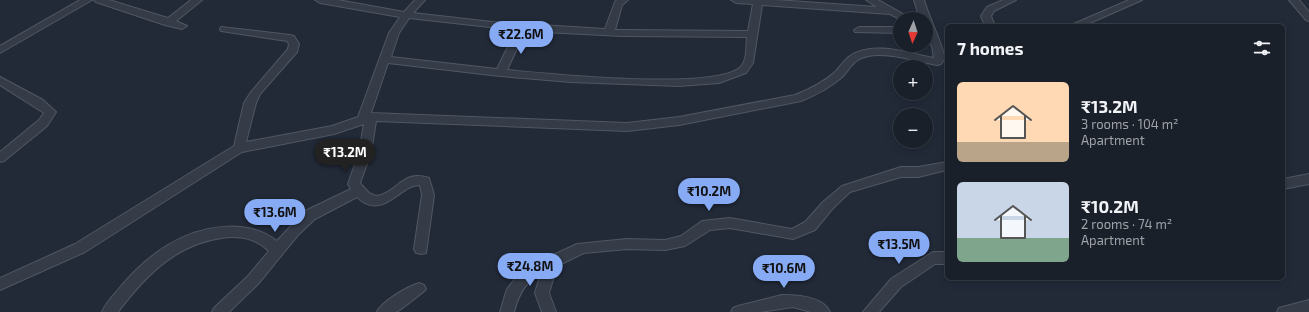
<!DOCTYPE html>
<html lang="en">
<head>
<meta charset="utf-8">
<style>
  :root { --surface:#1a202a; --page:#272d36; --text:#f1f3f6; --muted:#9fa3a8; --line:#383e47; --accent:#86aaf3 }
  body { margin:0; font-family:"Exo 2",sans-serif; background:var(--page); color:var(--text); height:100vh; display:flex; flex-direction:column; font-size:15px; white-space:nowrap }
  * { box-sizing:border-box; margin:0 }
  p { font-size:13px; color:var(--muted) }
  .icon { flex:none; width:22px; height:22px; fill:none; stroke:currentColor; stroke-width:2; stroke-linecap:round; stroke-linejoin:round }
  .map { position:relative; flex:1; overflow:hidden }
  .panel { position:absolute; left:945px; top:24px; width:340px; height:256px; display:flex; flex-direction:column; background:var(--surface); border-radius:6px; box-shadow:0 2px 10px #0003,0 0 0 1px var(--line) }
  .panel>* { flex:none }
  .needle { width:26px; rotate:183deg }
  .controls { position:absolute; left:893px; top:12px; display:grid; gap:8px }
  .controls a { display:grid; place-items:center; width:40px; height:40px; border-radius:50%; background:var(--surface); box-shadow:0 2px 10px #0003,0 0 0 1px var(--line); font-size:20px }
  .price { position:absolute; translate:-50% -34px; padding:0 9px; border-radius:14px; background:var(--accent); color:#111; font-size:13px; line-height:26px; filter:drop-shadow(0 1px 2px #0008) }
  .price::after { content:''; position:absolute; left:50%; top:24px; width:12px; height:9px; margin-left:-6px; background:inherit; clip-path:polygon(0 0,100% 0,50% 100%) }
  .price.selected { background:#222; color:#fff }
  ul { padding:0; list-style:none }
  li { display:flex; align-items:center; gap:12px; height:100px; padding:0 12px }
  li span { display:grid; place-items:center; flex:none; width:112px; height:80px; border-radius:6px; color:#555 }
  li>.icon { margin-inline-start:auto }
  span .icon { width:48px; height:48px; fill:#fffc; stroke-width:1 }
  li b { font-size:17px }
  h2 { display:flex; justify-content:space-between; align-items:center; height:48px; padding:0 12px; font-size:17px }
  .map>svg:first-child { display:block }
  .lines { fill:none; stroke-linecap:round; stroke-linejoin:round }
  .minor-casing { stroke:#505763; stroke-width:2 }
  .minor { fill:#353c48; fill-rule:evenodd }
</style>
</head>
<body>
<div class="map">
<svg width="1309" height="312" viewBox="0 0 1309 312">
  <rect width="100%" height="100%" fill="#222a38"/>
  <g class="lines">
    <g class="minor-casing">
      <g id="minor">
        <polygon points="80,0 92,0 0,53 0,46"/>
        <polygon points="94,0 109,0 168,18 191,0 202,0 176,21 187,26 182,29 165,25 96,2"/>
        <path d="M315,0H338L404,12L415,0H425L413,13L492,22L605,29L615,2L617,0H628L622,5L615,30H622L748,31L753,4L736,3L731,0H776L877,7L866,0H878L912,19H900L890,14L762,5L753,63L746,73L719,83L679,86L571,82L500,76L388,63L371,113L627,123L679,117L795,95C810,89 824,82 835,72C840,67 844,60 850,56C873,40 910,54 934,58L932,46L926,40V19H920L914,0H924C930,20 940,38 945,58L941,64L937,65C916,61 877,48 858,60C851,64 847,73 841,78C829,88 816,95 801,101L679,125L627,131L376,121L371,153L360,183L369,193L376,196C398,193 402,169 429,178L434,195L426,253L421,254L416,253L414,249L422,195L420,185C400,184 383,222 357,197L315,219L298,235L258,284L229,312H212L214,308L248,276L269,251C255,238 240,235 221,238C175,245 145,276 118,312H102C106,302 115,294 122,285C135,270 150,256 168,245C199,226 246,217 277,241L305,211L351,189L348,184L359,153L364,124L334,134L242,152L85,252L0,290V278L75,244L234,146L244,103L251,92L288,49L289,44L287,41L221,31L220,29L221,27L290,35L294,36L299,44L297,52L260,94L256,103L246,142L332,126L358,117L389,33L400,17L320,3ZM409,18L516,30L497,69L391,57L399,33ZM525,31L622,36L747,37C746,46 748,63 738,69C705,90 551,74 507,70Z"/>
        <polygon points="1003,0 1016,0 994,11 991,16 995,26 985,26 981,16 987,7"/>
        <polygon points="1129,0 1142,0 1083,26 1069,26"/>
        <polygon points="1289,0 1299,0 1309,12 1309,21 1306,20"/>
        <polygon points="859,27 900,27 900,33 855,32 854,30"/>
        <polygon points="0,77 43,100 56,112 47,126 4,161 0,162 0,152 39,120 44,113 0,85"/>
        <path d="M947,162V170L918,177H901L850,192L833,208L815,230L793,239L730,228L710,230L685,246L665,250L627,249L584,253L557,266L549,293L556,312H542L535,293L541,273C525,281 518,296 514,312H500L507,289L523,269L577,244L627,239L665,240L681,236L702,221L730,218L792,229L805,222L823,202L842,186L901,167H918Z"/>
        <polygon points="1309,174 1309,184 1283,189 1283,179"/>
        <polygon points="933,252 947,252 947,264 935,264 901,287 879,312 863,312 891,279"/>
        <path d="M419,283L424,285L426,289C425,291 399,311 396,312C391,312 382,312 377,312C382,301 407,287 419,283Z"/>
        <path d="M782,295C797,295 823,296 830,312H811L793,307L760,312H731L733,308L738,306Z"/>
        <polygon points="1309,300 1309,312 1277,312 1279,308"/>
      </g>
    </g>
    <use href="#minor" class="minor"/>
  </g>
</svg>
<div class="controls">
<a><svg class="needle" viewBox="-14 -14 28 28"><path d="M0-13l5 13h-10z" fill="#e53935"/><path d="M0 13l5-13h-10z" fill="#9fa3a8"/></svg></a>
<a>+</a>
<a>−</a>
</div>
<b class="price" style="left:521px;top:55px">₹22.6M</b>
<b class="price selected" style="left:345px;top:173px">₹13.2M</b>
<b class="price" style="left:709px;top:212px">₹10.2M</b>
<b class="price" style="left:275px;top:233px">₹13.6M</b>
<b class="price" style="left:899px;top:265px">₹13.5M</b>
<b class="price" style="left:530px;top:287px">₹24.8M</b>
<b class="price" style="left:784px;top:289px">₹10.6M</b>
<section class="panel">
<h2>7 homes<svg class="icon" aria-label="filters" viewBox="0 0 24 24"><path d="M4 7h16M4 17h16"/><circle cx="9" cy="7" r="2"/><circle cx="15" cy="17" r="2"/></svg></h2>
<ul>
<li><span style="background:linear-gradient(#ffd9b3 75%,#b9a48a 0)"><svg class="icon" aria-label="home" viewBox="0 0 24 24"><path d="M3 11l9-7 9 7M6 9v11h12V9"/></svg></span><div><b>₹13.2M</b><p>3 rooms · 104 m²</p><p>Apartment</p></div></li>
<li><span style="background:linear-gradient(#c9d6e8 70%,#7fa58c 0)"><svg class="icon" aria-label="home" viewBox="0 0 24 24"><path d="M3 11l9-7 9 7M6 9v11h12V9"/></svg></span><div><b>₹10.2M</b><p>2 rooms · 74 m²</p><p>Apartment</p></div></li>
</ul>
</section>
</div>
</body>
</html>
